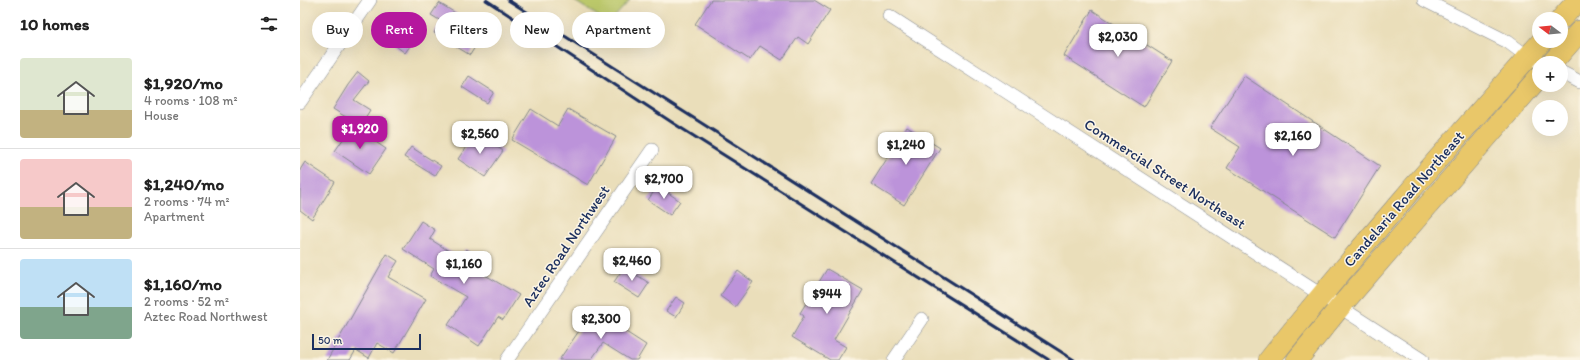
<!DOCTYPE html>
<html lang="en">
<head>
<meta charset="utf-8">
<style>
  :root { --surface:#fff; --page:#f2f2f2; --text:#222; --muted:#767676; --line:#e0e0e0; --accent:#b5179e }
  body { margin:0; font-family:Itim,sans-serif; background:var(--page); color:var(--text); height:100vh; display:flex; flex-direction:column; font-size:15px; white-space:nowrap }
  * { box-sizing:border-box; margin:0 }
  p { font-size:13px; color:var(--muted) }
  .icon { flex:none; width:22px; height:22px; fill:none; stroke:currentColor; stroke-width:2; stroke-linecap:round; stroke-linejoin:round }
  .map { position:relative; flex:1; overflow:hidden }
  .side { display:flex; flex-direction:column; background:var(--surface); width:300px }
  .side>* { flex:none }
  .guide { position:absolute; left:12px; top:12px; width:380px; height:36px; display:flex; gap:8px }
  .needle { width:26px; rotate:286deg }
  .controls { position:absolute; left:1232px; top:12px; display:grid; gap:8px }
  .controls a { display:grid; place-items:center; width:36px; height:36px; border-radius:50%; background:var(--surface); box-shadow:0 4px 16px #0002; font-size:20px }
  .scale { position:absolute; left:12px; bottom:10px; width:109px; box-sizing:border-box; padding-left:4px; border:2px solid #1b2f5e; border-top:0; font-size:11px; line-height:14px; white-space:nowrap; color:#1b2f5e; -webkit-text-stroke:3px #fcf5e5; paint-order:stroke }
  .price { position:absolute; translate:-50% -34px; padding:0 9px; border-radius:8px; background:#fff; color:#222; font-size:13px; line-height:26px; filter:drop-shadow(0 1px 2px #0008) }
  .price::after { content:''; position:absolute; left:50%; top:24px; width:12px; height:9px; margin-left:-6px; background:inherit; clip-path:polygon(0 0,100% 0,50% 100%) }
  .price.current { background:var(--accent); color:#fff }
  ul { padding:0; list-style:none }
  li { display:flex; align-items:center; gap:12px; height:100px; padding:0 20px }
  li+li { border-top:1px solid var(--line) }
  li span { display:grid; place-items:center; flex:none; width:112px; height:80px; border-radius:4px; color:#555 }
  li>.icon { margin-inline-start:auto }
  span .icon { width:48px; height:48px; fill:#fffc; stroke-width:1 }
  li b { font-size:17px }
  h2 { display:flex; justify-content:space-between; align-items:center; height:48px; padding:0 20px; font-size:17px }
  .tag { padding:0 14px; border-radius:18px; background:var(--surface); box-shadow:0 4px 16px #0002; font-size:14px; line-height:36px }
  .tag.current { background:var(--accent); color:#fff }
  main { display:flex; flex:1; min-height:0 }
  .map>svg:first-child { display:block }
  .green { fill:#bbc86a; stroke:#6b7c64 }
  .building { fill:#bc93da }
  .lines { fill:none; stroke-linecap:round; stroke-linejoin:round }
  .minor-casing { stroke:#82868c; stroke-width:14 }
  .primary-casing { stroke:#82868c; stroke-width:22 }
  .minor { stroke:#fff; stroke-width:13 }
  .primary { stroke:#e9c769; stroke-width:21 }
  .rail { stroke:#1b2f5e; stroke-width:3 }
  .labels { text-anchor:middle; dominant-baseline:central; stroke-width:3; stroke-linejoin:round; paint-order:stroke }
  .street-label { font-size:15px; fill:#1b2f5e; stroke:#fcf5e5 }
</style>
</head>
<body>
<main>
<section class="side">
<h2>10 homes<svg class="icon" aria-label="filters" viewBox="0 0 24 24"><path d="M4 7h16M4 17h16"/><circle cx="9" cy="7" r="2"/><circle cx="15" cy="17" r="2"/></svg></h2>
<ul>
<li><span style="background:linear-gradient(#dfe7d0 65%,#c2b280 0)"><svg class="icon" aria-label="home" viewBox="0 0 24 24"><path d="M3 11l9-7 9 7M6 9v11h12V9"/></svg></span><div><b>$1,920/mo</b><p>4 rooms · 108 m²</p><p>House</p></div></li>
<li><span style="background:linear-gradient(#f6c9c9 60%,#c2b280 0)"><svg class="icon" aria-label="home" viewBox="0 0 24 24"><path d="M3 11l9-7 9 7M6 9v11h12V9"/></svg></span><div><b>$1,240/mo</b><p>2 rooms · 74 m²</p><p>Apartment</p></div></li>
<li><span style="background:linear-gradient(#bfe0f5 60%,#7fa58c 0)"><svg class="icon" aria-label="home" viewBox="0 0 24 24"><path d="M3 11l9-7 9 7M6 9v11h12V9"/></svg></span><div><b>$1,160/mo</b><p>2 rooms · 52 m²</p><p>Aztec Road Northwest</p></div></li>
</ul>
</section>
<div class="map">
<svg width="1280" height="360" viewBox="0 0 1280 360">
  <rect width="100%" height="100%" fill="#fcf5e5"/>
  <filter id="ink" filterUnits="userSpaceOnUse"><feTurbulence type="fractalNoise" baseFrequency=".025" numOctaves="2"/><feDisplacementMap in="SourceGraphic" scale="8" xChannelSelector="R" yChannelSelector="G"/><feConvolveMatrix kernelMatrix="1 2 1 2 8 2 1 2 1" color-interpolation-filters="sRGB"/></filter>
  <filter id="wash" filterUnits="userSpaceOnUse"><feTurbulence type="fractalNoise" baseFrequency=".012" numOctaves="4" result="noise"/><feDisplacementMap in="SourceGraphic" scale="16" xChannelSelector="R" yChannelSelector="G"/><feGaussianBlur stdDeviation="0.9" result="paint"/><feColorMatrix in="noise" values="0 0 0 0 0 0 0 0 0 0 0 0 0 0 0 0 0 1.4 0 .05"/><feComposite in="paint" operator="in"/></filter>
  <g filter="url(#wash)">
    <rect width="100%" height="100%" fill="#eadeba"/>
    <polygon class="green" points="273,0 330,0 309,23"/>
    <g id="blocks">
      <g class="building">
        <polygon points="411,0 514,0 530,10 508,44 498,37 482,60 460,46 450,60 395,24"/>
        <polygon points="139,3 185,31 170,55 134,33 141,21 131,15"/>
        <polygon points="792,10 872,61 844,107 764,56"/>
        <polygon points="90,18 116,38 105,53 79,33"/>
        <polygon points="58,72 69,81 54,100 70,110 60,126 33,109 48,85"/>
        <polygon points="169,76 194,92 187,103 162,87"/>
        <polygon points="944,76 1080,166 1035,237 927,168 940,147 910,128"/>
        <polygon points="231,109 258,126 268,109 316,137 288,185 212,140"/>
        <polygon points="52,126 86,149 69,174 35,151"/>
        <polygon points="607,127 640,148 604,205 571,184"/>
        <polygon points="176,132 203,151 185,177 158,159"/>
        <polygon points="111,147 141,166 135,176 104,157"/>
        <polygon points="5,162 35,182 12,219 0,210 0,170"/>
        <polygon points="358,186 380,201 370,215 348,200"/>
        <polygon points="121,221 135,230 130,239 160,258 166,249 186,261 180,272 219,295 203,320 198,317 179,346 148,325 166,297 130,276 134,269 103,249"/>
        <polygon points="87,254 98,261 88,277 126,299 94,353 77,343 69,358 56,350 50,360 27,360"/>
        <polygon points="324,267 349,283 339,298 314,282"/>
        <polygon points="527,269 563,290 534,340 546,347 538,360 530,360 492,337 504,316 500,313"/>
        <polygon points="438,271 453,282 435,307 420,296"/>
        <polygon points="376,297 385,303 376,317 366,311"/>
        <polygon points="289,308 346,345 337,360 330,360 303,343 291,360 259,360 281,328 277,326"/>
      </g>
    </g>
  </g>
  <g filter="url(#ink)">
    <use href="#blocks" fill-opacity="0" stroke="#82868c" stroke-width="1"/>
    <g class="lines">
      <g class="minor-casing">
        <g id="minor">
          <polyline points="1124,0 1208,42 1228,57 1242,63"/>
          <polyline points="589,16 1122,360"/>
          <polyline points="1261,72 1280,82"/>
          <polyline points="0,102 70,0"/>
          <polyline points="207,360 352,150"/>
          <polyline points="594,360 622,319"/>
        </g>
      </g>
      <g class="primary-casing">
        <g id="primary">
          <polyline points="1261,19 1278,0"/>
          <polyline points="1252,63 1280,31"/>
          <path d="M969,360C1056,251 1149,146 1242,41"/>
          <polyline points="997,360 1040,307 1239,77"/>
        </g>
      </g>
      <use href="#minor" class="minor"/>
      <use href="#primary" class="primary"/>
      <g class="rail">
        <polyline points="186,0 373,123 749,360"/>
        <polyline points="208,0 774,360"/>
      </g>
    </g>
  </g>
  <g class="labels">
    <g class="street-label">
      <text transform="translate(865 174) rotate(33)">Commercial Street Northeast</text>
      <text transform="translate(1104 199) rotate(-49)">Candelaria Road Northeast</text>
      <text transform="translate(266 246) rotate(-56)">Aztec Road Northwest</text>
    </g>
  </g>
</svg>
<div class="controls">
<a><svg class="needle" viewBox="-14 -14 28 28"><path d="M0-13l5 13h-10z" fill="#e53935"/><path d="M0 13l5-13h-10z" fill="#767676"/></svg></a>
<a>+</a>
<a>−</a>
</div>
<div class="scale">50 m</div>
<b class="price" style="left:818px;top:58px">$2,030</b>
<b class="price current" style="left:60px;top:150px">$1,920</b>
<b class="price" style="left:180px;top:155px">$2,560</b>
<b class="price" style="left:993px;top:157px">$2,160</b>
<b class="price" style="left:606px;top:166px">$1,240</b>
<b class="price" style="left:364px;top:200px">$2,700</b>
<b class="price" style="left:332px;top:282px">$2,460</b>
<b class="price" style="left:164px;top:285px">$1,160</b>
<b class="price" style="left:527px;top:315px">$944</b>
<b class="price" style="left:301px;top:340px">$2,300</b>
<div class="guide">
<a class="tag">Buy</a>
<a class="tag current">Rent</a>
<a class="tag">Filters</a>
<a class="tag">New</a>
<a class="tag">Apartment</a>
</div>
</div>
</main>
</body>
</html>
